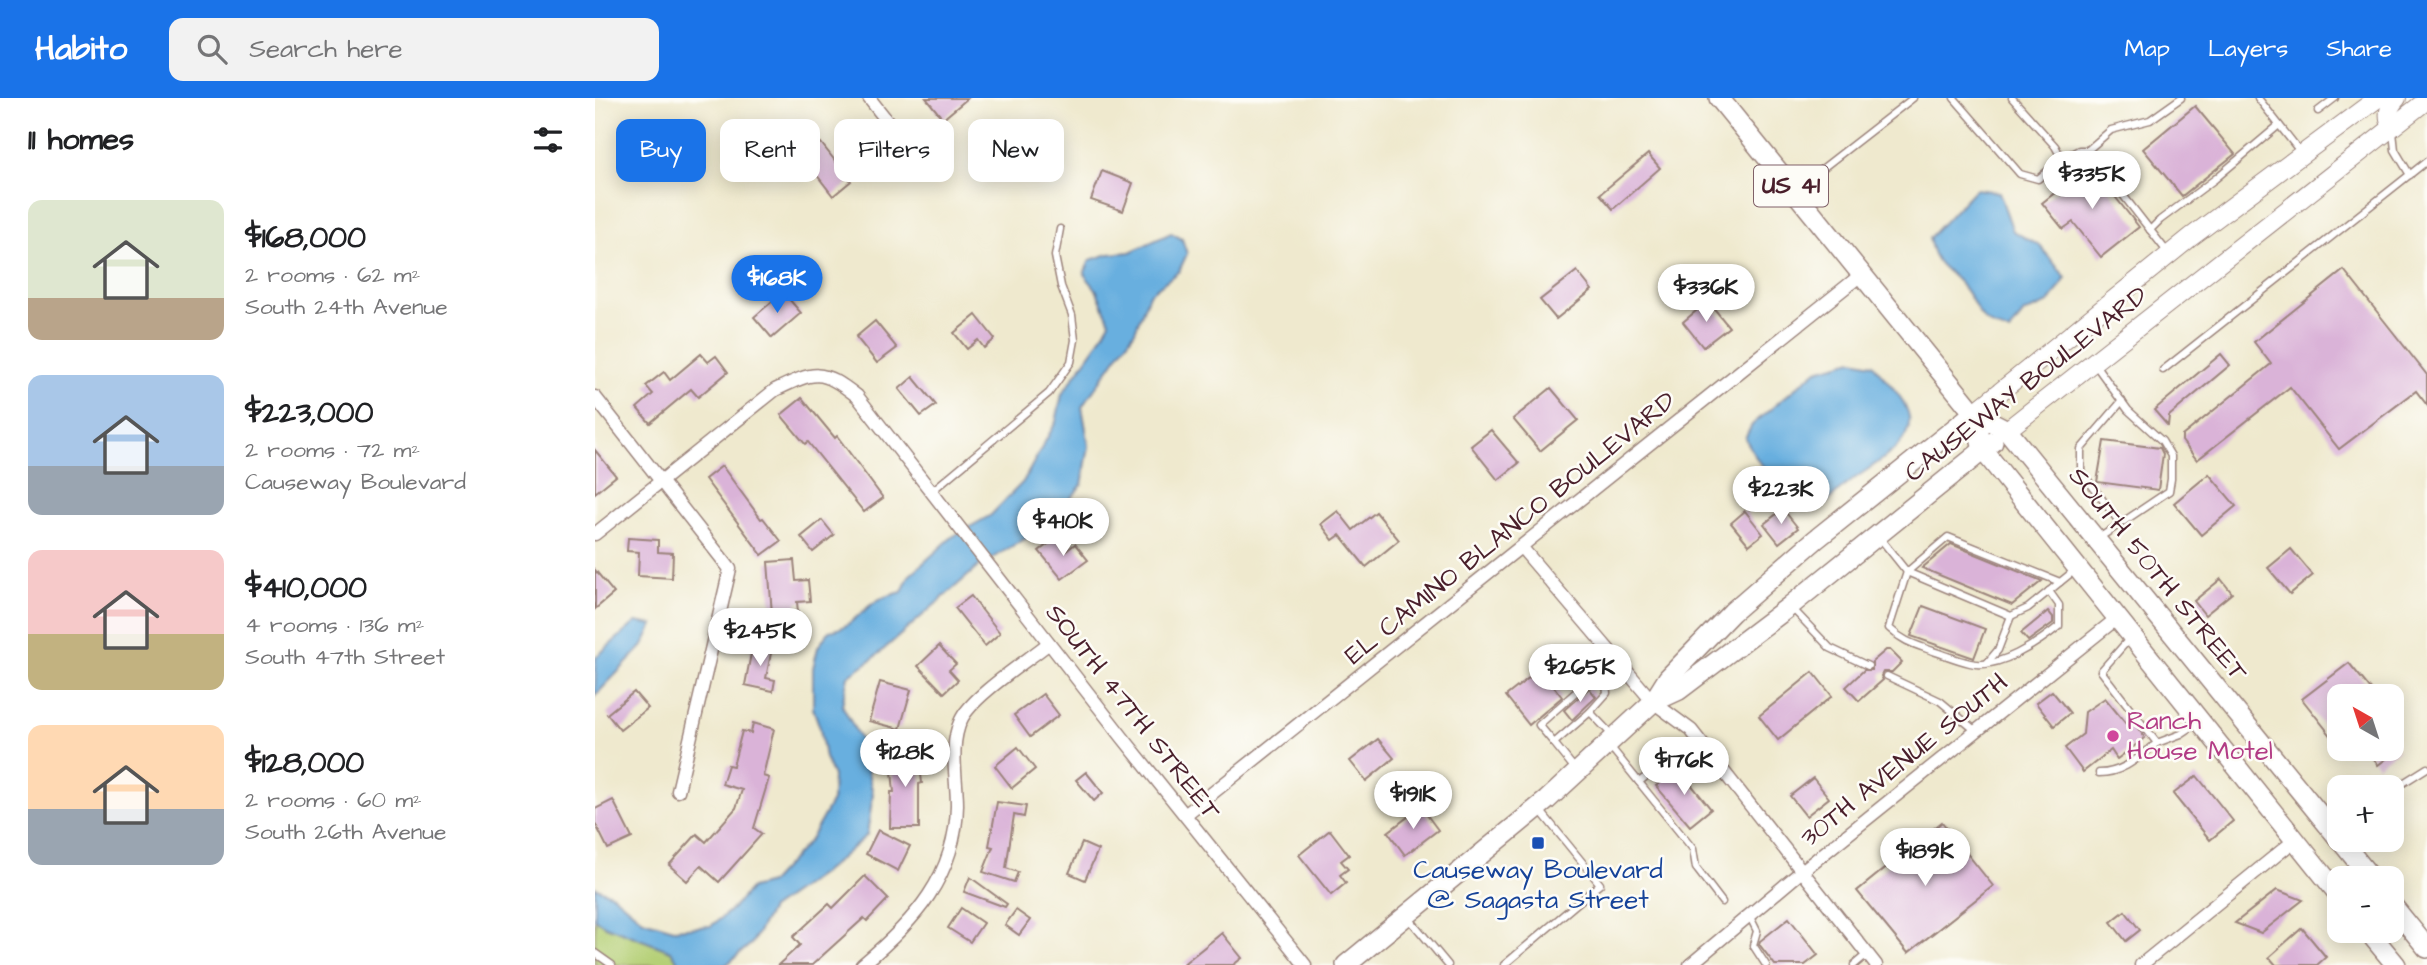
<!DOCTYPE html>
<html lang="en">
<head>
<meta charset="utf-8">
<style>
  :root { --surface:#fff; --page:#f2f2f2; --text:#202124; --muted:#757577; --accent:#1a73e8 }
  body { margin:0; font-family:"Architects Daughter",sans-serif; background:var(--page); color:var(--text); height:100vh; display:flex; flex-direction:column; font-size:26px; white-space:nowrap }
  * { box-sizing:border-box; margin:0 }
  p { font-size:23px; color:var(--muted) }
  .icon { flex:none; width:38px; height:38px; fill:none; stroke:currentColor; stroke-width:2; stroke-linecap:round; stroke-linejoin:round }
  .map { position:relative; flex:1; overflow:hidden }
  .side { display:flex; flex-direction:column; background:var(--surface); width:595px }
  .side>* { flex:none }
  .hud { position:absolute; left:21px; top:21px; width:665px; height:63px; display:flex; gap:14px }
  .needle { width:46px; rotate:321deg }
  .fabs { position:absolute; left:1732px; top:586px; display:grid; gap:14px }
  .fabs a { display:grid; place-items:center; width:77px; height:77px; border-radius:14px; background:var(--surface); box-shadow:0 4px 18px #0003; font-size:35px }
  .price { position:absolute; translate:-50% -60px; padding:0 16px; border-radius:24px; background:#fff; color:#222; font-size:23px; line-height:46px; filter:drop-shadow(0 2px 4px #0008) }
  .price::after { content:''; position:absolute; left:50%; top:42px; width:21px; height:16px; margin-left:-10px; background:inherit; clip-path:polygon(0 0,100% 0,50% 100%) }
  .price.on { background:var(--accent); color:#fff }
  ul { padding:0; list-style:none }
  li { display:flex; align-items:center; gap:21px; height:175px; padding:0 28px }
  li span { display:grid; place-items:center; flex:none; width:196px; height:140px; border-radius:14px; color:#555 }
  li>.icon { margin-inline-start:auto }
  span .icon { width:84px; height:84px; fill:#fffc; stroke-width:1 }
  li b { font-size:30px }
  h2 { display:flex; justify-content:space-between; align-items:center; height:84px; padding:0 28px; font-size:30px }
  .chip { padding:0 24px; border-radius:14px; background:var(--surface); box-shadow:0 4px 18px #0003; font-size:24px; line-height:63px }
  .chip.on { background:var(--accent); color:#fff }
  header { display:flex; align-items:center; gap:42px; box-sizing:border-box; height:98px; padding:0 35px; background:var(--accent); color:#fff }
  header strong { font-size:33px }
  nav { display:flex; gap:38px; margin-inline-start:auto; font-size:24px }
  .search { width:490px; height:63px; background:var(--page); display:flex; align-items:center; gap:18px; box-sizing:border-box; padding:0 24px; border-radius:14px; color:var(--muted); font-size:26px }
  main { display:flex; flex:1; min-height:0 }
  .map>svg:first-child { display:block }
  .green { fill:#b4cf74; stroke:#7f7750; stroke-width:2 }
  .water { fill:#68afdf; stroke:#596785; stroke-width:2 }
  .building { fill:#dab3d8 }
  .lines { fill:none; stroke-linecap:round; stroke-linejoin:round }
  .service-casing { stroke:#9c847c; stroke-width:9 }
  .minor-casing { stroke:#9c847c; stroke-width:15 }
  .secondary-casing { stroke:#9c847c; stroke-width:20 }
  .primary-casing { stroke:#9c847c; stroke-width:22 }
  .service { stroke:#fff; stroke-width:6 }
  .minor { stroke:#fff; stroke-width:12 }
  .secondary { stroke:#fff; stroke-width:18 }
  .primary { stroke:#fff; stroke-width:19 }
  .hotel-dot { fill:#d1479c; stroke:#fdfcf7; stroke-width:2.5 }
  .transit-dot { fill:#1a4fb4; stroke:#fdfcf7; stroke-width:2.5 }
  .labels { text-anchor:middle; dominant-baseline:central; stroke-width:5; stroke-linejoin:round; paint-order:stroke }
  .shield { fill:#fdfcf7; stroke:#806168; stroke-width:2 }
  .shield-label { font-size:24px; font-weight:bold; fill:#4a1f2b }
  .street-label { font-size:26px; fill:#4a1f2b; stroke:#fdfcf7 }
  .hotel-label { font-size:26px; fill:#b23c85; stroke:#fdfcf7; text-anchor:start }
  .transit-label { font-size:26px; fill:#164399; stroke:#fdfcf7 }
</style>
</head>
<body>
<header>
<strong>Habito</strong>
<div class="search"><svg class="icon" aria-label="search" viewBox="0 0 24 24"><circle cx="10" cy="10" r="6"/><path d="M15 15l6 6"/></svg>Search here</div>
<nav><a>Map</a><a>Layers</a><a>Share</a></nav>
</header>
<main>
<section class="side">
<h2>11 homes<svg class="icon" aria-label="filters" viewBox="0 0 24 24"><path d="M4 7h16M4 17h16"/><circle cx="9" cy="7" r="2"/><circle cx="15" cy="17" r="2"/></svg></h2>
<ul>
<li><span style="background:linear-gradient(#dfe7d0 70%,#b9a48a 0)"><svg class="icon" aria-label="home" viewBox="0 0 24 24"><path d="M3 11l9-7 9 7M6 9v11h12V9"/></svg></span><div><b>$168,000</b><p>2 rooms · 62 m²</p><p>South 24th Avenue</p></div></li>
<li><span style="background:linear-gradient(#a9c7e8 65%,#9aa5b1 0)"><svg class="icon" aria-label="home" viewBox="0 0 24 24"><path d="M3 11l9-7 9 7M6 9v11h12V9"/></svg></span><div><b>$223,000</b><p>2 rooms · 72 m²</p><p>Causeway Boulevard</p></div></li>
<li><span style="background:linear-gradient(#f6c9c9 60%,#c2b280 0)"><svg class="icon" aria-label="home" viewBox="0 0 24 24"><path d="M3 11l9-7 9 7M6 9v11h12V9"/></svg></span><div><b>$410,000</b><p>4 rooms · 136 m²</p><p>South 47th Street</p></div></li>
<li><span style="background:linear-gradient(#ffd9b3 60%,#9aa5b1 0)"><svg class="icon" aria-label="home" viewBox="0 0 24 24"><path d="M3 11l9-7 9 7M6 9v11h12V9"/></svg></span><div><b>$128,000</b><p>2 rooms · 60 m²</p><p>South 26th Avenue</p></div></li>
</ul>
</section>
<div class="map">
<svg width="1832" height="867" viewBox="0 0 1832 867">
  <rect width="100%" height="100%" fill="#fdfcf7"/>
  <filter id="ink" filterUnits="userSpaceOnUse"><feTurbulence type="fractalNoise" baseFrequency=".0143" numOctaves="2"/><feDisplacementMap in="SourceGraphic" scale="14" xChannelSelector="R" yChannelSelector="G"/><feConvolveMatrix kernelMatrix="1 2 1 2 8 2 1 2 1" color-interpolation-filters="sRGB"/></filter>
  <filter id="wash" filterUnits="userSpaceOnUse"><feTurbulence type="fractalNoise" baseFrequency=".00686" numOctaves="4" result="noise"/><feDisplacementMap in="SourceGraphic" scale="28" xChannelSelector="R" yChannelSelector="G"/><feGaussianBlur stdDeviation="1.57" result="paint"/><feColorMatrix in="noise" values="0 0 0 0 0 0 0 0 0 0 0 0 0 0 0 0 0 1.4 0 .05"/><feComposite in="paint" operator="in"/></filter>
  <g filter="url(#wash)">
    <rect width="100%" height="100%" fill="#efe9ce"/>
    <polygon class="green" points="0,821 11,828 76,853 85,867 0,867"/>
    <g class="water">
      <path d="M1380,91L1404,94L1418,133L1445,148L1471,180L1454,205L1429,215L1414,234C1376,223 1386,208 1365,185C1346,165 1341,170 1334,140Z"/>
      <path d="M576,135L587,141L592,156L584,173L554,196L540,233L487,309L494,348L487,387L453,427L384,468L280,559L253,578L247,607L266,643L278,696L272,737L232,772L176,811L157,845L131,867H85L76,853L11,828L0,821V789L18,797L48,822L79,831L116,828L137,811L156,790L175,785L215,742L237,703L238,678L230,660L225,630L218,610V570L223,549L234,533C256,531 266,511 285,501C292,498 300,496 307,494L314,478L357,439L396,417L428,384L461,324L467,296L503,245L515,224L501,191L489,176L495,162L514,156L535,154Z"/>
      <path d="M1258,262L1278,266C1289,281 1311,300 1314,319C1318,348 1277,367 1259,381C1248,388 1239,398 1230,406L1201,403L1163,363L1150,340L1157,327L1222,272Z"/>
      <polygon points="41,524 58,527 48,548 0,598 1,559"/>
    </g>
    <g id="blocks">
      <g class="building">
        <polygon points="331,0 373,0 348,21"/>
        <polygon points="1600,8 1640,56 1587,98 1548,51"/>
        <polygon points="226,45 256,83 238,98 208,59"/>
        <polygon points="1053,56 1065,70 1018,111 1005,96"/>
        <polygon points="1495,67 1544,129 1506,159 1478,124 1468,131 1447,105"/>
        <polygon points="507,73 538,85 528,113 496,102"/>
        <polygon points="1749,172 1832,277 1832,307 1821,293 1744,351 1695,289 1602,362 1587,343 1587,338 1676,266 1659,244"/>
        <polygon points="982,173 997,192 961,221 945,202"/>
        <polygon points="188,194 206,215 177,240 159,219"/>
        <polygon points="1113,203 1134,229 1108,249 1088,224"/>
        <polygon points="381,217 400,241 389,250 383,242 372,251 359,235"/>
        <polygon points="280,223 302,250 282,265 261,239"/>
        <polygon points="106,256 113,264 121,258 133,274 103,299 96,291 55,325 42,310 58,296 51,288 69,274 75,282"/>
        <polygon points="1626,256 1635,267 1574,318 1573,328 1559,312"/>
        <polygon points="318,279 341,307 326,318 304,291"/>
        <polygon points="956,290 983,322 945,353 918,321"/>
        <polygon points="207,300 240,340 242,338 288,400 269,414 213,344 210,346 186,317"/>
        <polygon points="896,332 924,365 903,382 876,348"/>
        <polygon points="1509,343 1565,350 1568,356 1563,392 1502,384"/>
        <polygon points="0,352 21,378 0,395"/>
        <polygon points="127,368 166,421 168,420 186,443 167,457 110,381"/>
        <polygon points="1614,376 1641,408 1606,437 1579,405"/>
        <polygon points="1188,411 1203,430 1184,445 1169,426"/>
        <polygon points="743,413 758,432 781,414 804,442 771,469 745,437 738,442 726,426"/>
        <polygon points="1150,413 1168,436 1154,447 1136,425"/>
        <polygon points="227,422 239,437 218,454 206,439"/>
        <polygon points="33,440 63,442 63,454 78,455 77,480 43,478 44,454 32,453"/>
        <polygon points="461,440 471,453 480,446 493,462 467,481 444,453"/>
        <polygon points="1356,446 1447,483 1417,507 1327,470"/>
        <polygon points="1696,451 1718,477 1695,496 1673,470"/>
        <polygon points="199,462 201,483 213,482 215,503 202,504 203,514 177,516 173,464"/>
        <polygon points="0,472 19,495 0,511"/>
        <polygon points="1626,481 1637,495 1610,517 1599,503"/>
        <polygon points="376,498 405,535 390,548 360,510"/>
        <polygon points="1328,508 1390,531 1379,560 1316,538"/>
        <polygon points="1453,513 1458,519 1458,525 1433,543 1426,535"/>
        <polygon points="158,545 177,550 171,580 180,582 178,593 150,587"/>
        <polygon points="344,548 361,566 354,572 363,582 349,595 323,568"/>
        <polygon points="1291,552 1295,552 1307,564 1297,574 1288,574 1286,578 1288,582 1264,603 1251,589 1269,572 1277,572 1277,564"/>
        <polygon points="1754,565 1781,598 1745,598 1745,649 1707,601"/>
        <polygon points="945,571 967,599 934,627 911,598"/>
        <polygon points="1218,574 1237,598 1183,642 1164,618"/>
        <polygon points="285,584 316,592 305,631 274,623"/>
        <polygon points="994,590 1001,599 977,622 969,612"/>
        <polygon points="1457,593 1475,615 1459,628 1441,605"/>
        <polygon points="39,594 53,610 25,632 12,616"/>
        <polygon points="448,596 464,617 435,639 419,617"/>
        <polygon points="1510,600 1531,626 1537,622 1550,640 1522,661 1516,652 1488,674 1470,650 1488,636 1490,614"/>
        <polygon points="158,625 179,631 168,678 174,680 159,730 167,736 124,784 106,768 92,783 74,767 102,736 111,744 141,710 147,692 127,686 133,667 138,668 147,633 156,635"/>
        <polygon points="783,641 799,660 771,683 755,663"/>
        <polygon points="423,649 440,671 417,690 400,668"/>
        <polygon points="323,650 327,685 324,686 324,730 295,730 296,694 299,694 295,653"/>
        <polygon points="1771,651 1804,651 1783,667"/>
        <polygon points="1083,670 1116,711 1095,728 1061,688"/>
        <polygon points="491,674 508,695 499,703 481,682"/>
        <polygon points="1602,678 1638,723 1615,742 1578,696"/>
        <polygon points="1218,680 1234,700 1211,718 1195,698"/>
        <polygon points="18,702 37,740 13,751 0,725 0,711"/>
        <polygon points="402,704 431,708 429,719 419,717 411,770 423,774 419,784 388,774 398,749 394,748"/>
        <polygon points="826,709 843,732 810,757 793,734"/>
        <polygon points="1347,724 1398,788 1313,855 1262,793"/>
        <polygon points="283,732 315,748 303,773 271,756"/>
        <polygon points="735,732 754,757 746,763 753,771 745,777 751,785 736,797 704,757"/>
        <polygon points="487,745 503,752 490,782 474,775"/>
        <polygon points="270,778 293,801 272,823 269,820 217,867 183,867 205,847 198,839 234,806 238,810"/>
        <polygon points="375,779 412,806 410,809 369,794"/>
        <polygon points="1682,792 1708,802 1666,835 1640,825"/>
        <polygon points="366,810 388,825 375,844 353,830"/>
        <polygon points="421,812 435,822 424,837 410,827"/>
        <polygon points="1530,813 1545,832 1531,843 1516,824"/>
        <polygon points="1194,820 1223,857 1210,867 1180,867 1164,846 1165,843"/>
        <polygon points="1707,830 1731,859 1722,867 1681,867 1674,859"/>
        <polygon points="627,835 647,860 638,867 587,867"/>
      </g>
    </g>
  </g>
  <g filter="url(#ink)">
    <use href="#blocks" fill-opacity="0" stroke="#9c847c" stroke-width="2"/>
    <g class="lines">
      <g class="service-casing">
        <g id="service">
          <polyline points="1359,0 1425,76 1443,81 1467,61 1460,48 1417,0"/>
          <polyline points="1663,0 1707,56"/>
          <polyline points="1723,13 1740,0"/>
          <polyline points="1798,34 1800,52 1815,77"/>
          <polyline points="1493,52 1516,32 1555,22 1586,0"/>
          <polyline points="1467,61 1484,52 1493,52 1573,155"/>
          <polyline points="1201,91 1318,0"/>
          <polyline points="1555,132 1565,122 1620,81 1684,27"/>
          <polyline points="1499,265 1533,312 1567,343 1576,358 1576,381 1574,393 1504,440"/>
          <polyline points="1568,272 1832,63"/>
          <polyline points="337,393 454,295 476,264 480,242 477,217 466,188 460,158 465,131"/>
          <polyline points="1525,425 1486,373 1486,351 1527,303"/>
          <polyline points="1284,439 1312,474 1416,518 1433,510 1480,472"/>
          <path d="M1454,493L1464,507V528C1443,545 1403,572 1375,565C1362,562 1350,557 1338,553C1319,546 1309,544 1294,530L1312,474L1353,439L1465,484"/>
          <polyline points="1197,510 1235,550 1273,568"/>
          <polyline points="1535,540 1506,573 1562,645 1586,636 1604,624"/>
          <polyline points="1392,565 1403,552 1416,518"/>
          <polyline points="1292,578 1345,603 1381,633"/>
          <polyline points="995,614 1012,595 1011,585 1002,575 1019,559"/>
          <polyline points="959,645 944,627 1002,575"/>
          <polyline points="1014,647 1098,751 1101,770 1127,804"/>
          <polyline points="980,671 959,645 995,614 1018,638"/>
          <path d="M1504,675C1528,675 1544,659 1562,645"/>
          <polyline points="1044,684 1073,661"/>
          <polyline points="1797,692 1832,670"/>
          <polyline points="1154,817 1162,833 1158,847 1171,867"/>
          <polyline points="813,819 853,867"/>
          <polyline points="0,855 17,867"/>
          <polyline points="909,867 1005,786 944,711"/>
          <polyline points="1259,867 1272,856"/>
        </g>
      </g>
      <g class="minor-casing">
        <g id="minor">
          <polyline points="274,0 312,48"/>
          <polyline points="0,299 135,471 83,693"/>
          <path d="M0,436L180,292C220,273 226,270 262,298L528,640L710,867"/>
          <polyline points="927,450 1058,604 1096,632 1281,867"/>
          <polyline points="590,717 1267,176"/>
          <path d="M267,867C319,824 361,778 362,707C362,679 354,648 366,622C377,598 432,563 454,545"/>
          <polyline points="1095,867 1207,773 1521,521"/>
          <polyline points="1546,867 1700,742"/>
        </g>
      </g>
      <g class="secondary-casing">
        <g id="secondary">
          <path d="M1797,29C1791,17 1793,10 1802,0"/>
          <polyline points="1379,315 1596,139 1783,0"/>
          <polyline points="1412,332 1832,2"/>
        </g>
      </g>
      <g class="primary-casing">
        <g id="primary">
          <polyline points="1124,0 1379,315 1412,332 1776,780"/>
          <polyline points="1379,315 1388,352 1745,798"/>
          <polyline points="1058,604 1084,592 1195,508 1398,344"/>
          <polyline points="1797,807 1832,850"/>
          <polyline points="1773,833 1801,867"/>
          <polyline points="751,867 952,702 1058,604 1073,580 1137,514 1220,442 1379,315"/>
        </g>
      </g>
      <use href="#service" class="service"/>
      <use href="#minor" class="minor"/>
      <use href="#secondary" class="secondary"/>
      <use href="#primary" class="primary"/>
    </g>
  </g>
  <circle class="hotel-dot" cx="1518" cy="638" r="7"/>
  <rect class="transit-dot" x="936" y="738" width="14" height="14" rx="3.5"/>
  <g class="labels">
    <rect class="shield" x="1159" y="67.5" width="74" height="41" rx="5"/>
    <g class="shield-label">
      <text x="1196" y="88">US 41</text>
    </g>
    <g class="street-label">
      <text transform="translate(1431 286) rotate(-38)">CAUSEWAY BOULEVARD</text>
      <text transform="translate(915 430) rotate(-39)">EL CAMINO BLANCO BOULEVARD</text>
      <text transform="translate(1563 476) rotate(51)">SOUTH 50TH STREET</text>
      <text transform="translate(538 614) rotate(52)">SOUTH 47TH STREET</text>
      <text transform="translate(1309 662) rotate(-39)">30TH AVENUE SOUTH</text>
    </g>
    <g class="hotel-label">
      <text x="1532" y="623">Ranch<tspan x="1532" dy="30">House Motel</tspan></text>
    </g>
    <g class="transit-label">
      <text x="943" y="772">Causeway Boulevard<tspan x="943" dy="30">@ Sagasta Street</tspan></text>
    </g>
  </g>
</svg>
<div class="fabs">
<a><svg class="needle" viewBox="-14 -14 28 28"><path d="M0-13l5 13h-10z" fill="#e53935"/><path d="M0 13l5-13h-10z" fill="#757577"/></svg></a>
<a>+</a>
<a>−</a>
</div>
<b class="price" style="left:1497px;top:113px">$335K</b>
<b class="price on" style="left:182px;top:217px">$168K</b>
<b class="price" style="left:1111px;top:226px">$336K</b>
<b class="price" style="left:1186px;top:428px">$223K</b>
<b class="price" style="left:468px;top:460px">$410K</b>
<b class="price" style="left:165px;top:570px">$245K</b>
<b class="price" style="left:985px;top:606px">$265K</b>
<b class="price" style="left:310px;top:691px">$128K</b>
<b class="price" style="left:1089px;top:699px">$176K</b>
<b class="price" style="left:818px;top:733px">$191K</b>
<b class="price" style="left:1330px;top:790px">$189K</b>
<div class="hud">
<a class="chip on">Buy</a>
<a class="chip">Rent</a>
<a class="chip">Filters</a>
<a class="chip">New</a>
</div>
</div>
</main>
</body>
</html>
